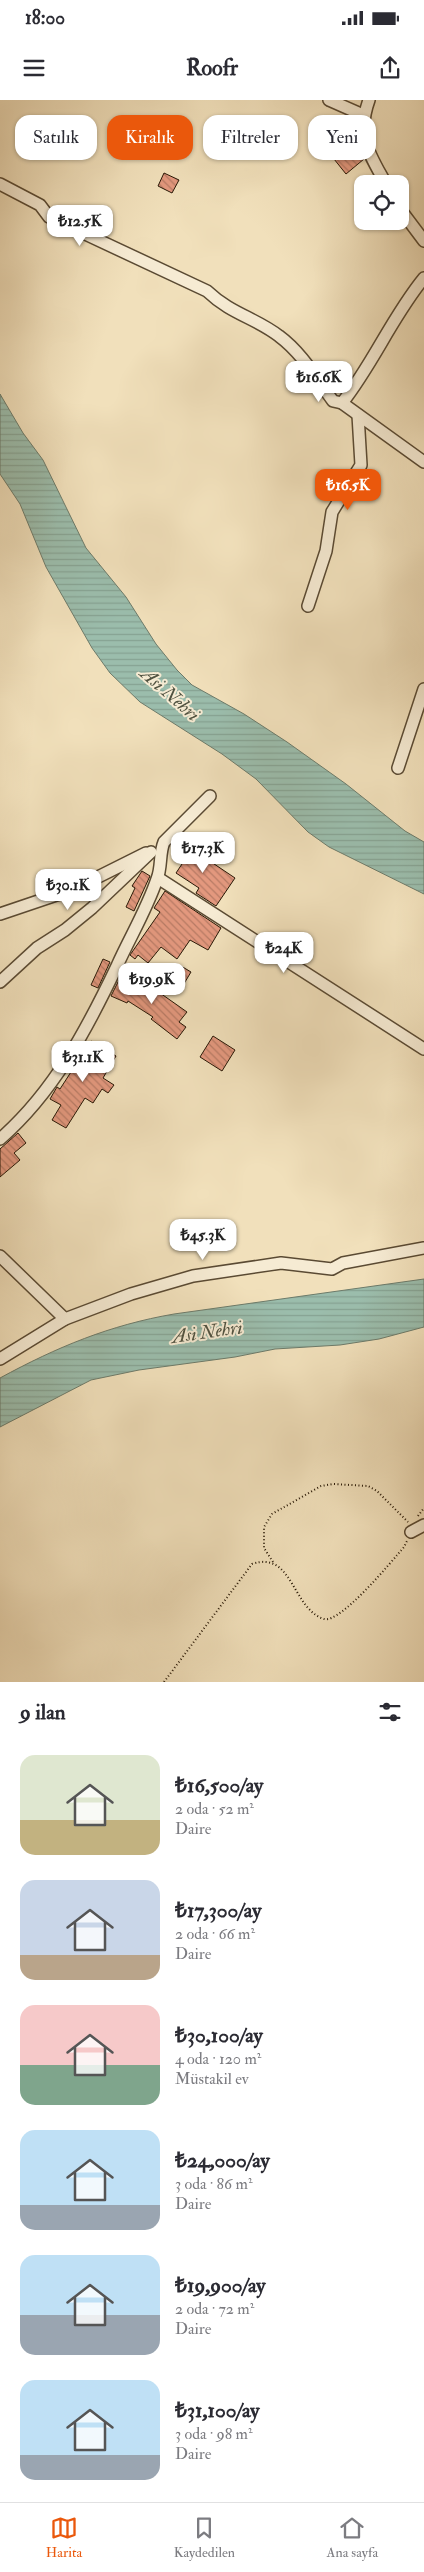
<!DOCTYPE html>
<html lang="tr">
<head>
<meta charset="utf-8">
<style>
  :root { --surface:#fff; --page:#f7f7f7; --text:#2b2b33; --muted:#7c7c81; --line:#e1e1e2; --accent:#ea580c }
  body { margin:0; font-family:"IM FELL Double Pica",serif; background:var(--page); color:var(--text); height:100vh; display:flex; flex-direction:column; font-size:19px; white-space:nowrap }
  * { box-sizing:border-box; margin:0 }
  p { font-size:16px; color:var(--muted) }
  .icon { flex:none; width:28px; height:28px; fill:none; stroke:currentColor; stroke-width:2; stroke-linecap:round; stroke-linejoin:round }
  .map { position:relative; height:1582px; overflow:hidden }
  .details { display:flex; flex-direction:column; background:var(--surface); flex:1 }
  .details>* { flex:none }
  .hud { position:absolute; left:15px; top:15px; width:395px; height:45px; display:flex; gap:10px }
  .fabs { position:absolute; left:354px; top:75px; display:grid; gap:10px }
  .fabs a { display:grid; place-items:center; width:55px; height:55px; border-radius:10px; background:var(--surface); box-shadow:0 1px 4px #0004; font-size:25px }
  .price { position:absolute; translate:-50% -42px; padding:0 11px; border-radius:10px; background:#fff; color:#222; font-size:16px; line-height:32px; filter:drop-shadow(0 1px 2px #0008) }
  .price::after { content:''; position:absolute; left:50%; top:30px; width:15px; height:11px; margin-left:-8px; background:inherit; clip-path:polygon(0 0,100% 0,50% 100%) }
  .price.active { background:var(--accent); color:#fff }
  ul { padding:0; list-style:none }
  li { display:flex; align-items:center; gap:15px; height:125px; padding:0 20px }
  li span { display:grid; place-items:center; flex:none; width:140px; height:100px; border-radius:15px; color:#555 }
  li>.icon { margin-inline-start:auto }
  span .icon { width:60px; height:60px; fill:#fffc; stroke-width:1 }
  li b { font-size:21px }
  h2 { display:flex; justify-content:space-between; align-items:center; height:60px; padding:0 20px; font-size:21px }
  .tag { padding:0 18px; border-radius:15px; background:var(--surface); box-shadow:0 1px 4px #0004; font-size:18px; line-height:45px }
  .tag.active { background:var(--accent); color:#fff }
  .status { display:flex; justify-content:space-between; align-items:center; height:35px; padding:0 25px; background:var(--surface); direction:ltr }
  .status svg { height:14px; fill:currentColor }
  header { display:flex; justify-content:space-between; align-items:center; height:65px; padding:0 20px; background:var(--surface); font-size:22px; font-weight:700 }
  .dock { display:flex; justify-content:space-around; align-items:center; height:70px; border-top:1px solid var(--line); background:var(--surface); font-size:14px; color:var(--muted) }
  .dock a { display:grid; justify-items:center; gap:2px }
  .dock .active { color:var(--accent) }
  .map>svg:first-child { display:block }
  .water { fill:url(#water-rules); stroke:#6d7b6a }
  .building { fill:url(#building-back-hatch); stroke:#281806 }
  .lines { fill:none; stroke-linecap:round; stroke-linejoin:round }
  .street-casing { stroke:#5a4a33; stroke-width:14 }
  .path { stroke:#281806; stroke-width:2; stroke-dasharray:1 2.5; stroke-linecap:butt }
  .street { stroke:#f6ebd3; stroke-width:11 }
  .labels { text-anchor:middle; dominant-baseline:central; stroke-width:4; stroke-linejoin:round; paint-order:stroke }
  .water-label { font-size:19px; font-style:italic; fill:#505240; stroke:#f6ebd3 }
</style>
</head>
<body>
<div class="status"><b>18:00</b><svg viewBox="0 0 49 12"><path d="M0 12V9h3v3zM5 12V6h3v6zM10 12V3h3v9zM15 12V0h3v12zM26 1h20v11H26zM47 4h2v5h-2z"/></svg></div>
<header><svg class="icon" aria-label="menu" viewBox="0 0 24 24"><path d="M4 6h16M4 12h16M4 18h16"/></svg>Roofr<svg class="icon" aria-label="share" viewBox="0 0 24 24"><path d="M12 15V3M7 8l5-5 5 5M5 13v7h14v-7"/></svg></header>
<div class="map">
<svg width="424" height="1582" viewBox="0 0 424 1582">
  <defs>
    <pattern id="water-rules" width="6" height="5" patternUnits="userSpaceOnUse" patternTransform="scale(1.25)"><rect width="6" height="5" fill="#9bbdac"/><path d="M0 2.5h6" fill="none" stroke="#86a292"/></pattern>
    <pattern id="building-back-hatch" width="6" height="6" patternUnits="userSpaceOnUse" patternTransform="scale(1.25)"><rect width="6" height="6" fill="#e3987e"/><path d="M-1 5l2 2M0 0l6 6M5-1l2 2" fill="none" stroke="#b87b65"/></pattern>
  </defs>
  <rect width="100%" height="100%" fill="#f1e0bb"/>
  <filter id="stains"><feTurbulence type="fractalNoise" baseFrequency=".004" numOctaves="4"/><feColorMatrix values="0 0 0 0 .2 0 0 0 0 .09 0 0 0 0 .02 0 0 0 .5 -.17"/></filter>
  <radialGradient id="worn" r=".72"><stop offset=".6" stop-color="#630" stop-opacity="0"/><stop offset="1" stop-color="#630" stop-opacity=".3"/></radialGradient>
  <g class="water">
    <polygon points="0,294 23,333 43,360 86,448 126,497 156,544 177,570 192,585 244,614 287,642 346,684 405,731 424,742 424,794 329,747 308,732 256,679 222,654 140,602 110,573 92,548 46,467 20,404 0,374"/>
    <path d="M424,1179V1227L379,1239L340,1245L275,1249L235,1257L139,1270L91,1280L0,1327V1278C57,1247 110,1225 174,1214Z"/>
  </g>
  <g class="building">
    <polygon points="354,43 364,59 346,74 334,59"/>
    <polygon points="164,73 179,80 172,93 158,86"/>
    <polygon points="177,739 235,778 216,806 196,793 199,788 176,773 186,758 171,747"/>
    <polygon points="142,771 150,776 134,811 126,807 135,788 132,786"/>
    <polygon points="165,791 221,828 208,850 190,840 177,859 161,847 148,863 138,855 135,859 130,855 160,812 154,808"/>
    <polygon points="103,859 110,862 98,888 91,885"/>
    <polygon points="181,866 191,872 182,887 172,880"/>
    <polygon points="121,876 141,884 143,881 187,912 179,922 186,927 177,939 151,919 153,917 128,901 127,903 111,896"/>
    <polygon points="213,936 235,950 222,971 200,957"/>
    <polygon points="91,941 116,956 103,978 114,985 108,993 102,989 93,1003 85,998 66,1028 52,1020 61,1005 50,999 57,987 60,989"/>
    <polygon points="18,1033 26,1043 14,1053 20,1060 0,1077 0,1049"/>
  </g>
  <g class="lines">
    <g class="street-casing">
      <g id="street">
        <polyline points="329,0 363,15"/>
        <path d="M369,0C356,36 369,53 386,84"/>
        <path d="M0,84L40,105L49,117L207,191C231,214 256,218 279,236C302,253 316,278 333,301L342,303C373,264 392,217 424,178"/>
        <polyline points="400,109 424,141"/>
        <polyline points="342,303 424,362"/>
        <polyline points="308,506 326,451 332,412 361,365 358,315"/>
        <polyline points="398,668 424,589"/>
        <polyline points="158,778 424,949"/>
        <polyline points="0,814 74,789 146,753"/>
        <polyline points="0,882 37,848 65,830 92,808 151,752"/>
        <path d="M0,1039C54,992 87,929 117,866C130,837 147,809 157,779C162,767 159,754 164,742L210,696"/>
        <polyline points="0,1156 65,1219 131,1194 193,1176 281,1163 332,1169 343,1163 424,1148"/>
        <polyline points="0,1259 65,1219"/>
        <polyline points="411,1432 424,1425"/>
      </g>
    </g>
    <g class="path">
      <polyline points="418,1416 424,1408"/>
      <polyline points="273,1462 264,1448 264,1427 272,1414 321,1386 333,1384 368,1386 377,1391 408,1422"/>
      <path d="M164,1582L252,1464C293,1450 292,1509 324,1519C340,1524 392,1461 404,1447L407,1441"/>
    </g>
    <use href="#street" class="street"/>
  </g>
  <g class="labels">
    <g class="water-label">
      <text transform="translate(170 594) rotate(41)">Asi Nehri</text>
      <text transform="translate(207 1232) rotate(-8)">Asi Nehri</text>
    </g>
  </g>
  <rect width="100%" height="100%" filter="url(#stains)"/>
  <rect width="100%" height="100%" fill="url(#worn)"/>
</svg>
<div class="fabs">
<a><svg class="icon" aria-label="locate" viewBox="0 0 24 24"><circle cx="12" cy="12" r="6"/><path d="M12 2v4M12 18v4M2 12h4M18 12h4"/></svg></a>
</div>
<b class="price" style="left:80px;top:147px">₺12.5K</b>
<b class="price" style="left:319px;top:303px">₺16.6K</b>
<b class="price active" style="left:348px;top:411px">₺16.5K</b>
<b class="price" style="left:203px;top:774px">₺17.3K</b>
<b class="price" style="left:68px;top:811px">₺30.1K</b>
<b class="price" style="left:284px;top:874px">₺24K</b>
<b class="price" style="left:152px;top:905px">₺19.9K</b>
<b class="price" style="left:83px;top:983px">₺31.1K</b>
<b class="price" style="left:203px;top:1161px">₺45.3K</b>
<div class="hud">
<a class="tag">Satılık</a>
<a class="tag active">Kiralık</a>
<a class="tag">Filtreler</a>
<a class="tag">Yeni</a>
</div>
</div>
<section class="details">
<h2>9 ilan<svg class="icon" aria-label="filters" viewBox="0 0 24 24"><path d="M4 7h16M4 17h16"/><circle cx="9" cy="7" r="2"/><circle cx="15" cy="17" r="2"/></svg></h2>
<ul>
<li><span style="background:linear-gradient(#dfe7d0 65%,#c2b280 0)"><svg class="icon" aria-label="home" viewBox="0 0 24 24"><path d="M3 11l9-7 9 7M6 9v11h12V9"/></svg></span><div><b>₺16,500/ay</b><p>2 oda · 52 m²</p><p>Daire</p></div></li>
<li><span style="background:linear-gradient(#c9d6e8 75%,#b9a48a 0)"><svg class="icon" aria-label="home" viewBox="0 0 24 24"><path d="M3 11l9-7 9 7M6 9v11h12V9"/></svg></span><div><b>₺17,300/ay</b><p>2 oda · 66 m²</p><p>Daire</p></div></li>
<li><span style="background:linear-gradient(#f6c9c9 60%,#7fa58c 0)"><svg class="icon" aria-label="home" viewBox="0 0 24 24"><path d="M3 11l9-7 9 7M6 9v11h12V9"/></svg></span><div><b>₺30,100/ay</b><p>4 oda · 120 m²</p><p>Müstakil ev</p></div></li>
<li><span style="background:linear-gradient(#bfe0f5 75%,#9aa5b1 0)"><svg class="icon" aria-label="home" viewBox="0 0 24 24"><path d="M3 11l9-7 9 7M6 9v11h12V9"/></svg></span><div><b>₺24,000/ay</b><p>3 oda · 86 m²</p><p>Daire</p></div></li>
<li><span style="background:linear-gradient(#bfe0f5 60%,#9aa5b1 0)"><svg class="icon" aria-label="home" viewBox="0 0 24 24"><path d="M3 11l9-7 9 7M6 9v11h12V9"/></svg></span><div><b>₺19,900/ay</b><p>2 oda · 72 m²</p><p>Daire</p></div></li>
<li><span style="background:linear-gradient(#bfe0f5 75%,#9aa5b1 0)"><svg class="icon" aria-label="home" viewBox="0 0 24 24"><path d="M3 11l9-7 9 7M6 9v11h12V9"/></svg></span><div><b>₺31,100/ay</b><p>3 oda · 98 m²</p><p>Daire</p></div></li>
</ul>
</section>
<nav class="dock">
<a class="active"><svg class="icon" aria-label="map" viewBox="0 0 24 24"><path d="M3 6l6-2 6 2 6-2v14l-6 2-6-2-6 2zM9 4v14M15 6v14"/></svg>Harita</a>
<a><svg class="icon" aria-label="saved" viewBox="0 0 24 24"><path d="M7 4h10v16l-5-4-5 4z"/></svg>Kaydedilen</a>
<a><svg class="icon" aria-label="home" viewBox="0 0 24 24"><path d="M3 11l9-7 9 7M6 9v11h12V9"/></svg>Ana sayfa</a>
</nav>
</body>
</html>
